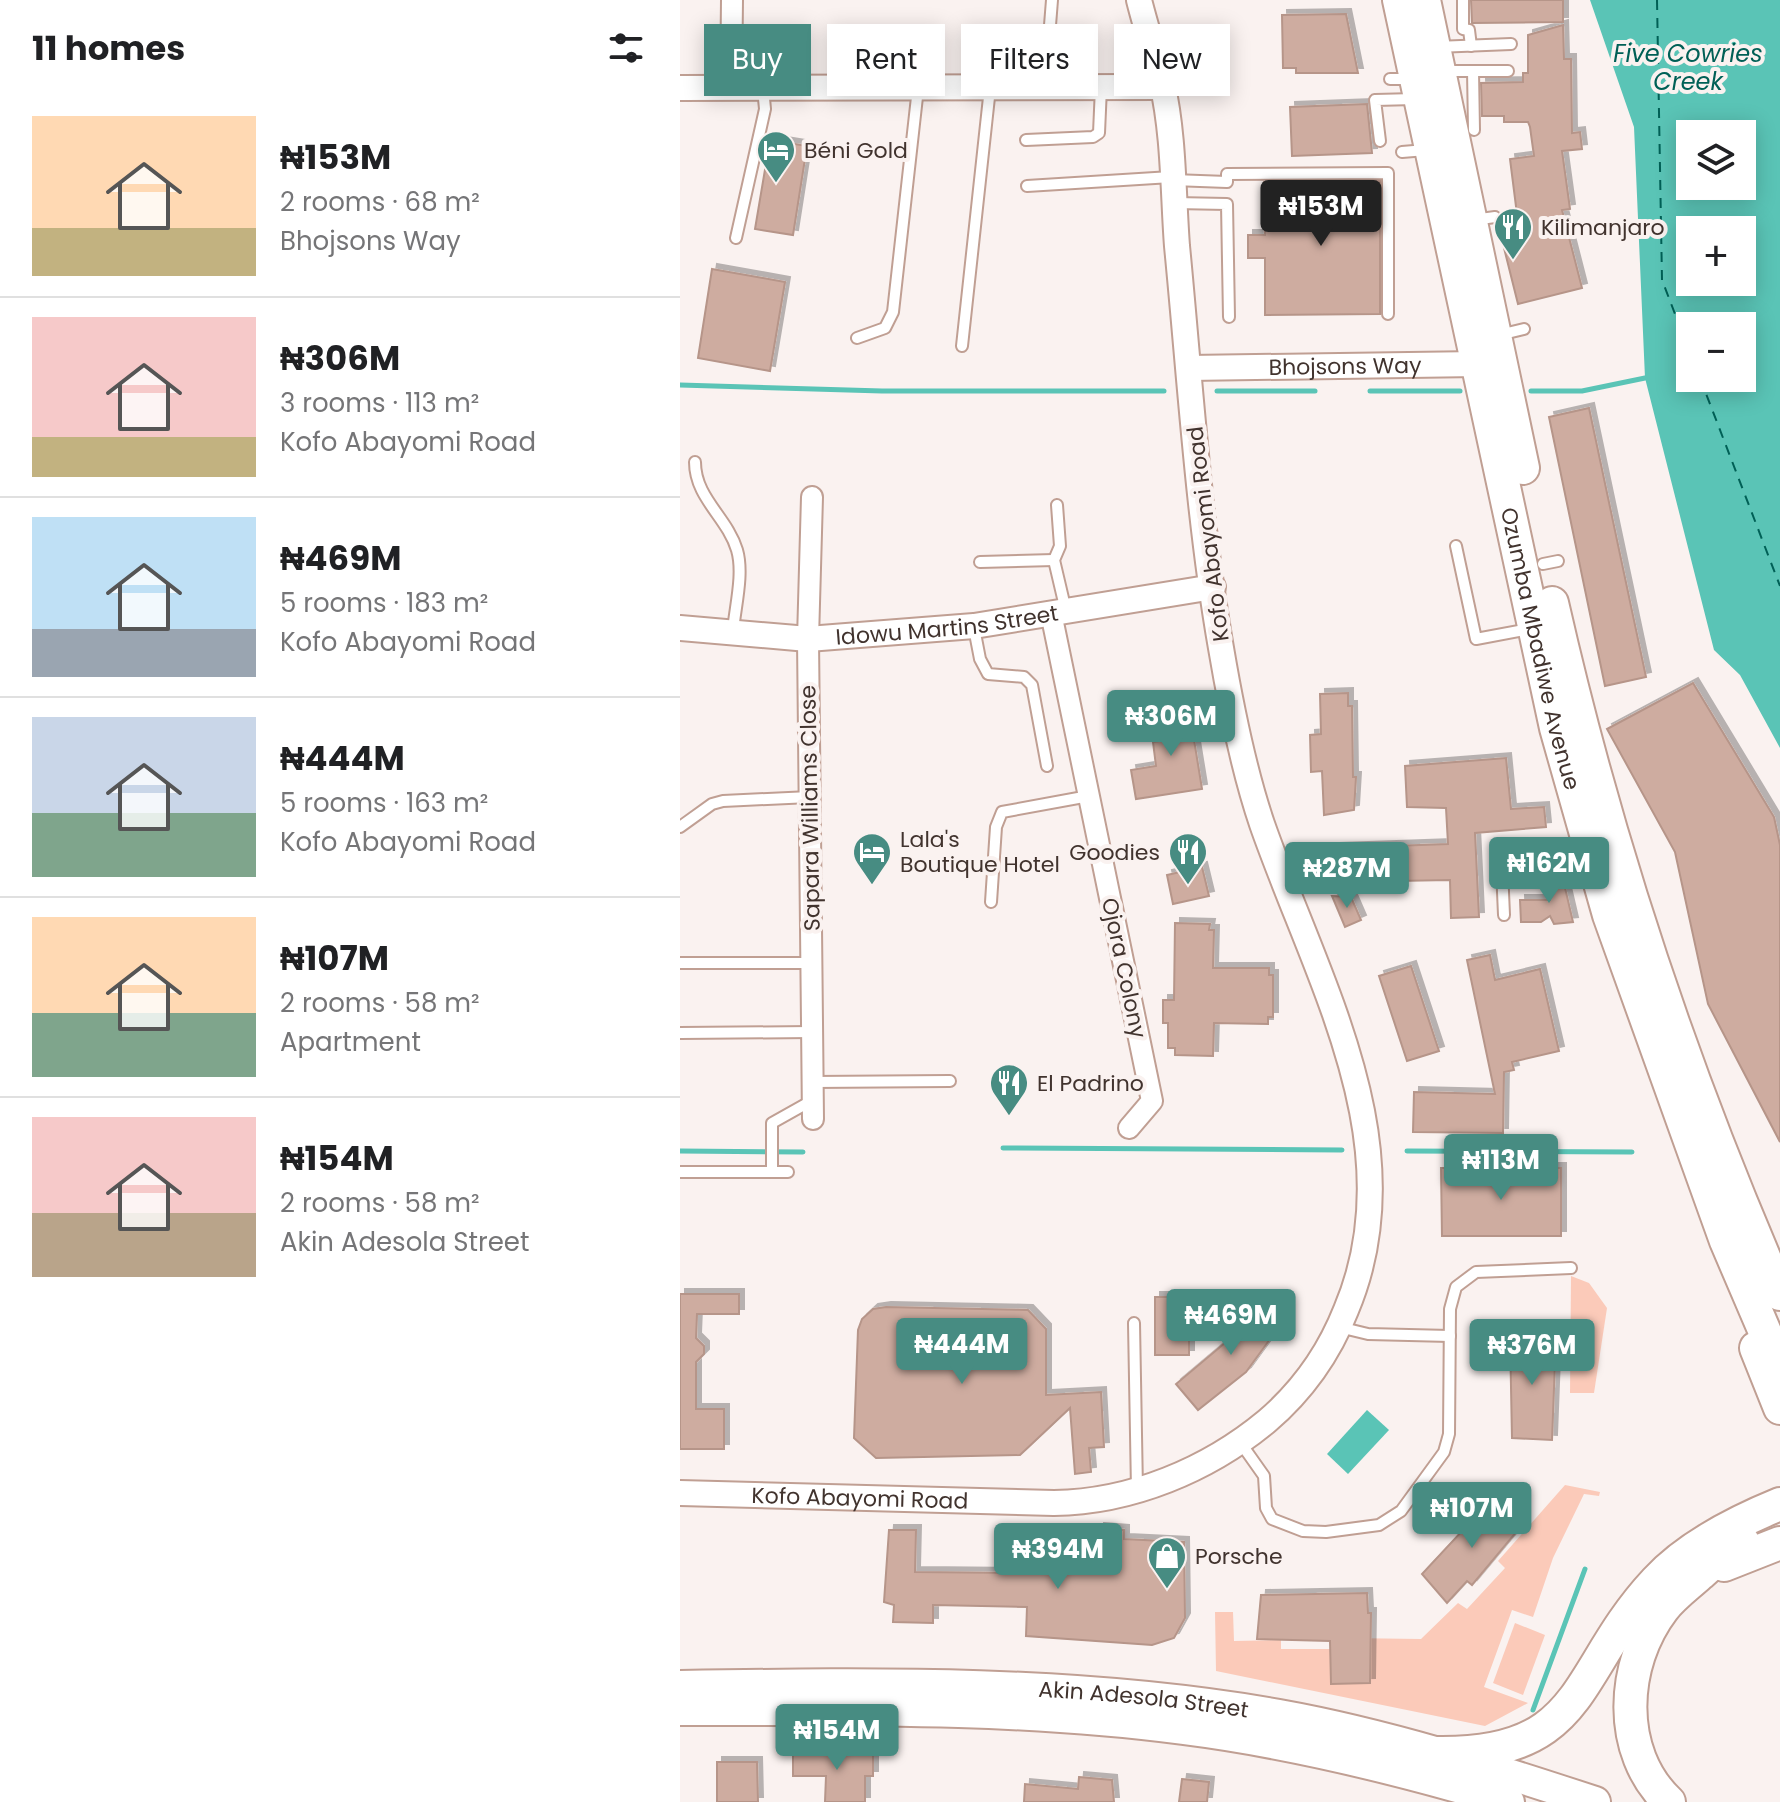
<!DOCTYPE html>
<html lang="en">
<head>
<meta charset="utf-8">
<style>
  :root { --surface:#fff; --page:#f2f2f2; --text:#202124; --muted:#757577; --line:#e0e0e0; --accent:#478c82 }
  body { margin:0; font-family:Poppins,sans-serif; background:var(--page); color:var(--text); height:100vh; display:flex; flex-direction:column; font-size:30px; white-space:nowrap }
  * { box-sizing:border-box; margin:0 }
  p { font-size:26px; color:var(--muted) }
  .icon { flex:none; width:44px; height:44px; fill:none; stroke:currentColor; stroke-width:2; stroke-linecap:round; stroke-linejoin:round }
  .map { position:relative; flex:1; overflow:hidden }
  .sheet { display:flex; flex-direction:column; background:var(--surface); width:680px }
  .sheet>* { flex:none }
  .top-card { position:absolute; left:24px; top:24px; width:760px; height:72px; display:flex; gap:16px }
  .buttons { position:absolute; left:996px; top:120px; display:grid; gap:16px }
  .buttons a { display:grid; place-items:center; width:80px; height:80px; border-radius:0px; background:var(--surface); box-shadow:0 4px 20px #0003; font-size:40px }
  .price { position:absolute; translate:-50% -68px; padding:0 18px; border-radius:8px; background:var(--accent); color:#fff; font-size:26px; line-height:52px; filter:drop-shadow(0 2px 4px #0008) }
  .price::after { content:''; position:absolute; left:50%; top:48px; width:24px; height:18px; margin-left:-12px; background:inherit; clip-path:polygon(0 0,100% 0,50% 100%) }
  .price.active { background:#222; color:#fff }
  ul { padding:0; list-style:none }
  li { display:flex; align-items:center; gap:24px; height:200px; padding:0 32px }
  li+li { border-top:2px solid var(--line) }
  li span { display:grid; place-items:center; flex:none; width:224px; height:160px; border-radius:0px; color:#555 }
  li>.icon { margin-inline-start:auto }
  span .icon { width:96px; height:96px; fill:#fffc; stroke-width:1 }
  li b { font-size:34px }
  h2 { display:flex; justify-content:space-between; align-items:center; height:96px; padding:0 32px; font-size:34px }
  .pill { padding:0 28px; border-radius:0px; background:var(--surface); box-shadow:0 4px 20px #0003; font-size:28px; line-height:72px }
  .pill.active { background:var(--accent); color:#fff }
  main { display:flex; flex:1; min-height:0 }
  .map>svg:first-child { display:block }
  .green { fill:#fbcab9 }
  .water { fill:#5ac4b6; fill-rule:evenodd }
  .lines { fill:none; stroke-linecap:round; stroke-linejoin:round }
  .stream { stroke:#5ac4b6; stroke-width:5 }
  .ferry { stroke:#006056; stroke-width:2; stroke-dasharray:10 8; stroke-linecap:butt }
  .building { fill:#ceaca0; stroke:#b69589; stroke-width:2; filter:url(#shadow) }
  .service-casing { stroke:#c09f93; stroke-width:14 }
  .minor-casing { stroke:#c09f93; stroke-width:24 }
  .tertiary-casing { stroke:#c09f93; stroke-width:28 }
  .primary-casing { stroke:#c09f93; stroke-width:34 }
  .trunk-casing { stroke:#c09f93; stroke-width:36 }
  .service { stroke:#fff; stroke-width:10 }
  .minor { stroke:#fff; stroke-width:20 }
  .tertiary { stroke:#fff; stroke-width:24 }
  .primary { stroke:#fff; stroke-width:30 }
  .trunk { stroke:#fff; stroke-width:32 }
  .labels { text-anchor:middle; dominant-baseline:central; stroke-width:8; stroke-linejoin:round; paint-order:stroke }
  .poi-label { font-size:22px; fill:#41332e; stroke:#faf2f0; text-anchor:start }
  .street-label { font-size:22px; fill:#41332e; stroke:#faf2f0 }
  .water-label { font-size:24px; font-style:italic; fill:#006056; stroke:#faf2f0 }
</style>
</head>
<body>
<main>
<section class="sheet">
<h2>11 homes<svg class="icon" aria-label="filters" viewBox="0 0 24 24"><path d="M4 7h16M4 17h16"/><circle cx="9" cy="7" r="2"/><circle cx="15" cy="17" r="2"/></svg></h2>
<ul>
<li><span style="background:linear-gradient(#ffd9b3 70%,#c2b280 0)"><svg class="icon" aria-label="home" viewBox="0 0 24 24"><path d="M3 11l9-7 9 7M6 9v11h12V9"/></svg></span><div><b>₦153M</b><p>2 rooms · 68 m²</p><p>Bhojsons Way</p></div></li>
<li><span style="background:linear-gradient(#f6c9c9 75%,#c2b280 0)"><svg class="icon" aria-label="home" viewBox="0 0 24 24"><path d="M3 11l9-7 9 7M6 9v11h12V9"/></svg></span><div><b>₦306M</b><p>3 rooms · 113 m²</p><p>Kofo Abayomi Road</p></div></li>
<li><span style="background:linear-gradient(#bfe0f5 70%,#9aa5b1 0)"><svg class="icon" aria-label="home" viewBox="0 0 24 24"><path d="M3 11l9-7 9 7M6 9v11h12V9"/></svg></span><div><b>₦469M</b><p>5 rooms · 183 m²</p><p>Kofo Abayomi Road</p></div></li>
<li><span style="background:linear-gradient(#c9d6e8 60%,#7fa58c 0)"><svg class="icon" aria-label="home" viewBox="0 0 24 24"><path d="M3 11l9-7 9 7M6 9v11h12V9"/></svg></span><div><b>₦444M</b><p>5 rooms · 163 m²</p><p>Kofo Abayomi Road</p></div></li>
<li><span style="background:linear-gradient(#ffd9b3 60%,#7fa58c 0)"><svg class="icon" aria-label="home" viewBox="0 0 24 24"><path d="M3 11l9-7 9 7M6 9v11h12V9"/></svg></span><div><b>₦107M</b><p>2 rooms · 58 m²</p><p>Apartment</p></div></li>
<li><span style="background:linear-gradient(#f6c9c9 60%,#b9a48a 0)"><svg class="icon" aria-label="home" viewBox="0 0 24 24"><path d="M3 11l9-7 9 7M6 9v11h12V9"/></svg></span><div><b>₦154M</b><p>2 rooms · 58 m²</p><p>Akin Adesola Street</p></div></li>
</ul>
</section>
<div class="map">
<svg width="1100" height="1802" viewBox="0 0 1100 1802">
  <defs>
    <filter id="shadow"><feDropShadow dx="5" dy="-5" stdDeviation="0" flood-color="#0004"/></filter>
  </defs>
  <rect width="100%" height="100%" fill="#faf2f0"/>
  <g class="green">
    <polygon points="891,1276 909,1283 927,1308 914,1393 890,1393"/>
    <polygon points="885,1485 920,1492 919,1496 904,1494 873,1558 853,1617 832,1610 804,1687 848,1703 805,1726 536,1671 535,1612 553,1612 554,1641 601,1640 601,1649 666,1649 667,1638 741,1639 778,1603 787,1609 825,1568 818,1561"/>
    <polygon points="835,1623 865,1635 843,1695 813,1683"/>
  </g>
  <g class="water">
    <path d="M910,0H1100V748L1060,675L1034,650L965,378L954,127ZM1062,134V186H1010V134ZM1062,230V282H1010V230ZM1062,326V378H1010V326Z"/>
    <polygon points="687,1410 709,1430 668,1474 647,1454"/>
  </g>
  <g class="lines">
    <g class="stream">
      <polyline points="0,385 202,391 484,391"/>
      <polyline points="537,391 635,391"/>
      <polyline points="690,391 780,391"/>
      <polyline points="851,391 902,391 965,378"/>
      <polyline points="323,1148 662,1150"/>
      <polyline points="0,1151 123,1152"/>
      <polyline points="727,1151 952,1152"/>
      <polyline points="853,1710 905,1569"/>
    </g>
    <g class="ferry">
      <polyline points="977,0 982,280 1010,353"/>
      <polyline points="1020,378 1100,586"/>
    </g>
  </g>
  <g class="building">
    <polygon points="791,0 883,0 883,22 792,23"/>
    <polygon points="666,14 678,73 616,73 616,68 603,68 602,15"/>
    <polygon points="883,25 884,59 891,59 892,133 900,132 902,149 882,151 890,209 882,210 902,288 838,304 824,248 831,246 828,233 839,230 830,159 854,156 850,127 848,122 824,122 824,116 802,116 801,83 843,82 843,73 848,73 848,35"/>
    <polygon points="687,104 692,153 612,156 610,107"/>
    <polygon points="90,140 127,146 113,235 75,229"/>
    <polygon points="700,181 700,314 585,315 585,258 568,258 568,235 585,235 584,182"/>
    <polygon points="32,269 105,282 90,371 18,358"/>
    <polygon points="909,408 966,677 925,686 869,417"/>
    <polygon points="1013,683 1094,817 1100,845 1100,1142 1028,1004 995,852 927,729"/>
    <polygon points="668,693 668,706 672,706 673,777 676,777 674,810 644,815 642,771 631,772 630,735 641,734 640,694"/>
    <polygon points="508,703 522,789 456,799 451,770 476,766 473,742 486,740 481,707"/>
    <polygon points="826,758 831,809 864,807 866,827 795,833 799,917 771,918 770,880 661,882 656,848 768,844 766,808 727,807 725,766"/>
    <polygon points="522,867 529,896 493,904 487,875"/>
    <polygon points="882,875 893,922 874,924 870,916 861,922 841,922 840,900 870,900 870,876"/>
    <polygon points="652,896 671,897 681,920 665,927"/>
    <polygon points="495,923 530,924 529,930 534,930 533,968 589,968 589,975 593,975 593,1017 588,1017 588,1024 534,1023 533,1056 495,1055 495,1048 488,1048 488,1023 483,1023 483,1000 494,1000"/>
    <polygon points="810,955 815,980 860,969 879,1051 832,1062 834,1070 824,1072 823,1133 733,1132 734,1092 815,1094 787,960"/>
    <polygon points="731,966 759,1051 727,1061 699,976"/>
    <polygon points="761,1168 881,1168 881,1236 762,1236"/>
    <polygon points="0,1294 59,1294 59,1314 17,1314 16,1338 24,1346 24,1354 16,1362 16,1409 44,1409 44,1449 0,1449"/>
    <rect x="475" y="1297" width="34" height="58"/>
    <polygon points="579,1300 604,1320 566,1372 518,1410 496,1384 546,1342"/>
    <polygon points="206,1307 348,1310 366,1329 366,1395 421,1392 424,1447 409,1448 411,1472 395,1474 390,1408 340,1455 196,1458 174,1438 178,1330 182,1319 193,1309"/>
    <polygon points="869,1332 870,1362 875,1362 872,1440 832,1438 830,1336"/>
    <polygon points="812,1499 843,1524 792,1585 787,1581 767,1603 742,1574"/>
    <polygon points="419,1528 444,1530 444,1539 504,1542 505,1618 494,1638 472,1645 346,1636 347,1607 253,1605 253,1623 213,1622 214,1605 204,1602 209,1530 236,1530 235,1572 349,1573 350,1564 417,1568"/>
    <polygon points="687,1593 688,1613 691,1613 690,1683 651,1684 650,1641 577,1639 581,1595"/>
    <polygon points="113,1750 193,1751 193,1776 185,1776 185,1802 145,1802 146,1776 113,1776"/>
    <polygon points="37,1762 77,1762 78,1802 37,1802"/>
    <polygon points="399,1777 432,1780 434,1802 344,1802 345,1784 398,1789"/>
    <polygon points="502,1779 529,1782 527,1802 499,1802"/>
  </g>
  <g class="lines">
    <g class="service-casing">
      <g id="service">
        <polyline points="783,0 783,29 789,30 791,46"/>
        <polyline points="369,38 372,0"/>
        <polyline points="756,47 831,44"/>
        <polyline points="762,71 828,71"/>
        <polyline points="793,71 794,130"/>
        <polyline points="710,79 731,79"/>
        <polyline points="346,140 413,137 419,133 421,87"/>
        <polyline points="700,141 695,100 735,99"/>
        <polyline points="722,152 746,150"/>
        <polyline points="493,180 547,182 547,174 708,173 708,314"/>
        <polyline points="347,186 491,177"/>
        <polyline points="495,203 547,204 549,317"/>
        <polyline points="793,220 815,217"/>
        <polyline points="56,238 85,109 83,88"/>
        <polyline points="819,335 844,329"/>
        <polyline points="177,338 205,328 213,312 238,88"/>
        <polyline points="282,346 310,88"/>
        <path d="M15,462C15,498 47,517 57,550C64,574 55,607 53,631"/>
        <polyline points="377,505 380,546 374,560 386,611"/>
        <polyline points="776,546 796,639 849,629"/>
        <polyline points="300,562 374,560"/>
        <polyline points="863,564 878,561"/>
        <polyline points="294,628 300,659 308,674 344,677 352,685 367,766"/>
        <polyline points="0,827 32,804 43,801 130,797"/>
        <polyline points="311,902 316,827 322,812 409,796"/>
        <polyline points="824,915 822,869 828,859 904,847"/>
        <polyline points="0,963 132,963"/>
        <polyline points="0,1033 132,1032"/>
        <polyline points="133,1082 270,1081"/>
        <polyline points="0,1172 108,1172"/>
        <polyline points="92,1172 92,1123 133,1100"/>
        <polyline points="454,1323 457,1490"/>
        <polyline points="659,1327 688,1334 770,1336"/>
        <polyline points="560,1442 584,1476 586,1508 592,1519 623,1531 646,1532 699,1525 721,1511 764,1452 769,1434 770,1309 776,1287 796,1272 891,1268"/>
      </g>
    </g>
    <g class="minor-casing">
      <g id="minor">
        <polyline points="51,89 52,0"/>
        <polyline points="132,497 128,639 133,1119"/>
        <polyline points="371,613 472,1101 449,1128"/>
      </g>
    </g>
    <g class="tertiary-casing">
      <g id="tertiary">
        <polyline points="0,88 483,87"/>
        <path id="s1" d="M509,368L798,364L814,360"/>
        <path id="s2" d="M0,628L128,639L294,626L533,587"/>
        <path id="s3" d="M0,1493L374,1503C451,1502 528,1470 587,1421C622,1391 649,1353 666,1310C736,1145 636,979 582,824C563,768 551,707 541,648C518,516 510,379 497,246C493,193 494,135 482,83C475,55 466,28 459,0"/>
      </g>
    </g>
    <g class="primary-casing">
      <g id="primary">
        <path id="s4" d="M0,1686C200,1683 401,1680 599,1715C705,1734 812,1768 915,1802"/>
        <path d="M0,1710C168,1710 336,1707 503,1729C614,1743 722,1770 829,1802"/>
      </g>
    </g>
    <g class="trunk-casing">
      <g id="trunk">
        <path id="s5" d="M719,0L876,728L929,915L1046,1241L1100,1367"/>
        <polyline points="744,0 843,468"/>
        <path d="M872,603C926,841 1002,1070 1100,1294"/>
        <polyline points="1076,1348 1100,1408"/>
        <polyline points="1044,1565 1100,1543"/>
        <path d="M755,1753C909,1756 891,1672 976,1581C1008,1546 1056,1522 1100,1504"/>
        <path d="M989,1802C936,1752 941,1664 983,1609C993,1596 1007,1586 1019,1575C1034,1562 1045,1550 1063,1542"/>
      </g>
    </g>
    <use href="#service" class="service"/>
    <use href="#minor" class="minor"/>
    <use href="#tertiary" class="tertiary"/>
    <use href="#primary" class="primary"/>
    <use href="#trunk" class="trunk"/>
  </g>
  <defs>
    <g id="hotel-pin" transform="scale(2)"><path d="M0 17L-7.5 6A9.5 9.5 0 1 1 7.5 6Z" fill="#478c82" stroke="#faf2f0"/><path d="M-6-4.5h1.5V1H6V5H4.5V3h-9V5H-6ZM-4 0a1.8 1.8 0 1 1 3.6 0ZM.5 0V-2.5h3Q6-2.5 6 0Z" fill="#fff"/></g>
    <g id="restaurant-pin" transform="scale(2)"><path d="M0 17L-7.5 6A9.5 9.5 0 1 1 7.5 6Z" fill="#478c82" stroke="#faf2f0"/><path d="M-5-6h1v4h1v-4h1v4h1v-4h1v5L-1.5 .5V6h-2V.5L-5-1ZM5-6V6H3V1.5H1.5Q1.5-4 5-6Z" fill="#fff"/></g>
    <g id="shop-pin" transform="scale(2)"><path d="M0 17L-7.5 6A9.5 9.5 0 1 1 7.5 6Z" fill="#478c82" stroke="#faf2f0"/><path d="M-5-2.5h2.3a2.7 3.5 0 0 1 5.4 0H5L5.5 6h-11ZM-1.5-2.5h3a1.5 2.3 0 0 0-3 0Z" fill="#fff"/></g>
  </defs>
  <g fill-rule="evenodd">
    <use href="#hotel-pin" x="96" y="150"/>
    <use href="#restaurant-pin" x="833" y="227"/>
    <use href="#hotel-pin" x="192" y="852"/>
    <use href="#restaurant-pin" x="508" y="852"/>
    <use href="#restaurant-pin" x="329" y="1083"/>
    <use href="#shop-pin" x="487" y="1556"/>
  </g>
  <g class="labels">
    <g class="poi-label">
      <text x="124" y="150">Béni Gold</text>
      <text x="861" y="227">Kilimanjaro</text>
      <text x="220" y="839">Lala's<tspan x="220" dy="25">Boutique Hotel</tspan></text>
      <text x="480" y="852" text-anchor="end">Goodies</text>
      <text x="357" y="1083">El Padrino</text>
      <text x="515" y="1556">Porsche</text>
    </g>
    <g class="street-label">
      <text stroke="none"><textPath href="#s1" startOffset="156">Bhojsons Way</textPath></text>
      <text transform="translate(528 534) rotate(-97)">Kofo Abayomi Road</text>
      <text stroke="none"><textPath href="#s2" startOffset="268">Idowu Martins Street</textPath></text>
      <text stroke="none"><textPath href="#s5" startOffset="664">Ozumba Mbadiwe Avenue</textPath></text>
      <text transform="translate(130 808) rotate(-91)">Sapara Williams Close</text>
      <text transform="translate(444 968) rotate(78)">Ojora Colony</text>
      <text stroke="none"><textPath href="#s3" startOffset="180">Kofo Abayomi Road</textPath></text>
      <text stroke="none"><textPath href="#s4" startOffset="464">Akin Adesola Street</textPath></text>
    </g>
    <g class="water-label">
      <text x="1008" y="53">Five Cowries<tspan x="1008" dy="28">Creek</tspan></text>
    </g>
  </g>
</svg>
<div class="buttons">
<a><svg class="icon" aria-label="layers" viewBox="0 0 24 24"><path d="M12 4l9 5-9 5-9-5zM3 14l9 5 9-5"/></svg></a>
<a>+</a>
<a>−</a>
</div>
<b class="price active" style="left:641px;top:248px">₦153M</b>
<b class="price" style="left:491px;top:758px">₦306M</b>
<b class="price" style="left:869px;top:905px">₦162M</b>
<b class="price" style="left:667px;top:910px">₦287M</b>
<b class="price" style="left:821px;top:1202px">₦113M</b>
<b class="price" style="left:551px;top:1357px">₦469M</b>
<b class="price" style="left:282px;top:1386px">₦444M</b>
<b class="price" style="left:852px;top:1387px">₦376M</b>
<b class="price" style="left:792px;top:1550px">₦107M</b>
<b class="price" style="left:378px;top:1591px">₦394M</b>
<b class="price" style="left:157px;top:1772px">₦154M</b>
<div class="top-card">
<a class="pill active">Buy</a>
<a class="pill">Rent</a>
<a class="pill">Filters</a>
<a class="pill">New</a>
</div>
</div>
</main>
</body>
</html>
